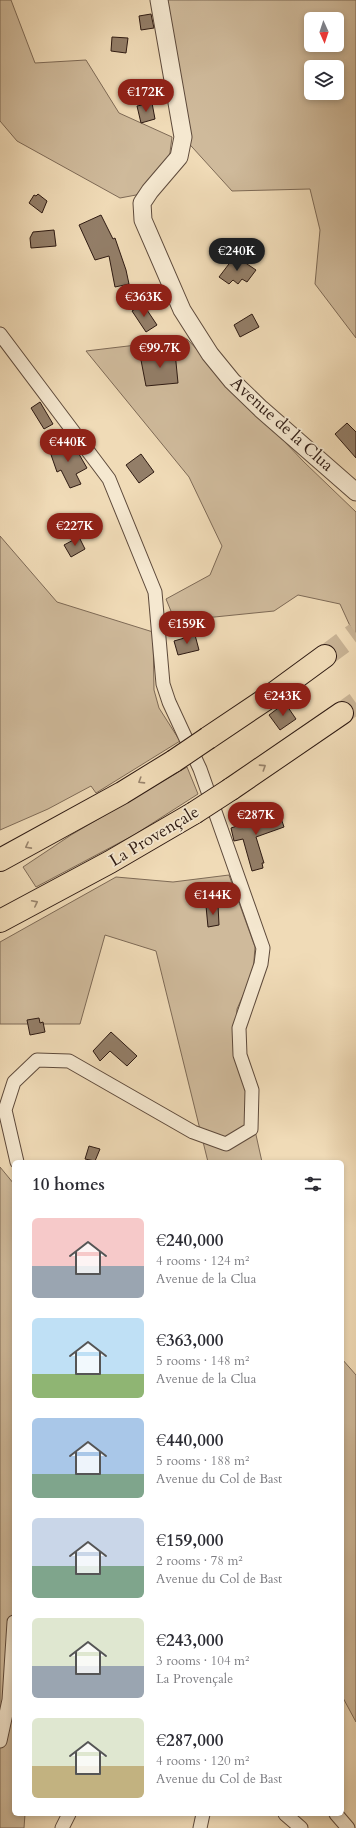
<!DOCTYPE html>
<html lang="en">
<head>
<meta charset="utf-8">
<style>
  :root { --surface:#fff; --page:#f2f2f3; --text:#2b2b33; --muted:#7c7c81; --accent:#8f2418 }
  body { margin:0; font-family:Cardo,serif; background:var(--page); color:var(--text); height:100vh; display:flex; flex-direction:column; font-size:15px; white-space:nowrap }
  * { box-sizing:border-box; margin:0 }
  p { font-size:13px; color:var(--muted) }
  .icon { flex:none; width:22px; height:22px; fill:none; stroke:currentColor; stroke-width:2; stroke-linecap:round; stroke-linejoin:round }
  .map { position:relative; flex:1; overflow:hidden }
  .details { position:absolute; left:12px; top:1160px; width:332px; height:656px; display:flex; flex-direction:column; background:var(--surface); border-radius:6px; box-shadow:0 2px 6px #0003 }
  .details>* { flex:none }
  .needle { width:26px; rotate:177deg }
  .fabs { position:absolute; left:304px; top:12px; display:grid; gap:8px }
  .fabs a { display:grid; place-items:center; width:40px; height:40px; border-radius:6px; background:var(--surface); box-shadow:0 2px 6px #0003; font-size:20px }
  .price { position:absolute; translate:-50% -34px; padding:0 9px; border-radius:14px; background:var(--accent); color:#fff; font-size:13px; line-height:26px; filter:drop-shadow(0 1px 2px #0008) }
  .price::after { content:''; position:absolute; left:50%; top:24px; width:12px; height:9px; margin-left:-6px; background:inherit; clip-path:polygon(0 0,100% 0,50% 100%) }
  .price.current { background:#222; color:#fff }
  ul { padding:0; list-style:none }
  li { display:flex; align-items:center; gap:12px; height:100px; padding:0 20px }
  li span { display:grid; place-items:center; flex:none; width:112px; height:80px; border-radius:6px; color:#555 }
  li>.icon { margin-inline-start:auto }
  span .icon { width:48px; height:48px; fill:#fffc; stroke-width:1 }
  li b { font-size:17px }
  h2 { display:flex; justify-content:space-between; align-items:center; height:48px; padding:0 20px; font-size:17px }
  .map>svg:first-child { display:block }
  .green { fill:#cfba9b; stroke:#7e6a56; fill-rule:evenodd }
  .building { fill:#937e68; stroke:#2e1a12 }
  .lines { fill:none; stroke-linecap:round; stroke-linejoin:round }
  .motorway-tunnel { stroke:#c9b496; stroke-width:22; stroke-dasharray:22 11; stroke-linecap:butt }
  .minor-casing { stroke:#5e4a3b; stroke-width:15 }
  .tertiary-casing { stroke:#5e4a3b; stroke-width:19 }
  .motorway-casing { stroke:#2e1a12; stroke-width:24 }
  .minor { stroke:#f5e8d0; stroke-width:13 }
  .tertiary { stroke:#f5e8d0; stroke-width:17 }
  .motorway { stroke:#f0dbb7; stroke-width:22 }
  .motorway-bridge-casing { stroke:#2e1a12; stroke-width:24; stroke-linecap:butt }
  .motorway-bridge { stroke:#f0dbb7; stroke-width:22 }
  .oneway { stroke:#99846d }
  .labels { text-anchor:middle; dominant-baseline:central; stroke-width:3.5; stroke-linejoin:round; paint-order:stroke }
  .street-label { font-size:17px; fill:#2e1a12; stroke:#f5e8d0 }
</style>
</head>
<body>
<div class="map">
<svg width="356" height="1828" viewBox="0 0 356 1828">
  <rect width="100%" height="100%" fill="#f0dbb7"/>
  <filter id="stains"><feTurbulence type="fractalNoise" baseFrequency=".005" numOctaves="4"/><feColorMatrix values="0 0 0 0 .2 0 0 0 0 .09 0 0 0 0 .02 0 0 0 .5 -.17"/></filter>
  <radialGradient id="worn" r=".72"><stop offset=".6" stop-color="#630" stop-opacity="0"/><stop offset="1" stop-color="#630" stop-opacity=".3"/></radialGradient>
  <g class="green">
    <polygon points="0,0 11,0 35,63 86,60 119,113 172,137 169,160 136,195 120,198 17,141 0,121"/>
    <path d="M157,0H356V338L315,284L320,230L310,189L232,191L183,137ZM311,19H337V45H311ZM311,67H337V93H311Z"/>
    <polygon points="187,339 304,462 356,512 356,639 340,604 298,595 274,611 175,621 166,599 210,575 222,546 189,477 86,351"/>
    <polygon points="0,536 57,602 153,632 154,690 159,708 180,741 96,793 91,786 48,809 0,830"/>
    <polygon points="187,767 198,794 134,835 36,887 23,867 71,835"/>
    <polygon points="229,875 255,947 253,973 237,1009 235,1040 262,1162 208,1162 156,951 105,935 80,1024 0,1024 0,942 116,877 173,882"/>
    <polygon points="0,1167 14,1184 14,1814 25,1814 24,1828 0,1828"/>
    <polygon points="342,1359 356,1375 356,1722 342,1696"/>
  </g>
  <g class="building">
    <polygon points="151,14 154,28 141,30 139,16"/>
    <polygon points="112,37 128,38 126,53 111,51"/>
    <polygon points="152,103 155,119 141,123 137,106"/>
    <polygon points="38,194 47,201 42,213 29,203 34,195 36,196"/>
    <polygon points="101,215 113,239 115,238 126,270 129,284 115,287 109,256 95,260 79,225"/>
    <polygon points="54,230 56,246 31,248 30,238 33,232"/>
    <polygon points="235,256 256,270 247,282 242,279 238,284 233,280 229,284 219,277"/>
    <polygon points="143,304 157,325 146,332 132,311"/>
    <polygon points="252,314 259,327 240,337 234,325"/>
    <polygon points="175,352 178,383 146,386 140,355"/>
    <polygon points="40,402 53,424 44,429 31,408"/>
    <polygon points="347,423 356,432 356,458 335,434"/>
    <polygon points="72,442 87,468 76,474 81,484 70,488 61,470 57,472 49,449"/>
    <polygon points="141,454 154,472 139,483 126,465"/>
    <polygon points="79,537 85,549 71,557 64,545"/>
    <polygon points="195,635 199,650 178,655 174,641"/>
    <polygon points="285,703 296,719 280,730 269,715"/>
    <polygon points="279,812 284,827 256,837 264,863 262,863 263,868 252,871 243,839 234,841 231,828"/>
    <polygon points="218,905 219,925 208,927 206,906"/>
    <polygon points="39,1018 40,1023 43,1022 45,1032 30,1035 27,1020"/>
    <polygon points="111,1032 137,1056 127,1066 110,1051 100,1061 93,1051"/>
    <polygon points="89,1146 100,1149 95,1161 85,1159"/>
  </g>
  <g class="lines">
    <g class="motorway-tunnel">
      <polyline points="325,656 356,633"/>
      <polyline points="342,713 356,703"/>
    </g>
    <g class="minor-casing">
      <g id="minor">
        <polyline points="0,334 109,479 155,592 163,684 169,702 200,769 263,948 261,964 239,1028 240,1055 252,1090 251,1129 226,1144 193,1132 69,1061 37,1060 14,1082 5,1110 17,1162"/>
        <polyline points="0,1741 9,1700 14,1622"/>
        <polyline points="285,1814 301,1828"/>
        <polyline points="336,1814 348,1828"/>
        <polyline points="62,1828 69,1814"/>
        <polyline points="200,1828 203,1814"/>
      </g>
    </g>
    <g class="tertiary-casing">
      <polyline id="tertiary" points="159,0 183,137 179,157 150,191 142,203 143,220 182,310 210,354 232,381 261,409 356,492"/>
    </g>
    <g class="motorway-casing">
      <g id="motorway">
        <polyline points="208,738 269,697 325,656"/>
        <polyline points="231,789 342,713"/>
        <polyline points="0,860 122,793 174,761"/>
        <polyline points="0,921 110,862 194,813"/>
      </g>
    </g>
    <use href="#minor" class="minor"/>
    <use href="#tertiary" class="tertiary"/>
    <use href="#motorway" class="motorway"/>
    <g class="motorway-bridge-casing">
      <g id="motorway-bridge">
        <polyline points="174,761 208,738"/>
        <polyline points="194,813 231,789"/>
      </g>
    </g>
    <use href="#motorway-bridge" class="motorway-bridge"/>
  </g>
  <defs><path id="oneway-chevron" d="M-2-3.5L2.5 0L-2 3.5" fill="none" stroke-width="1.6" stroke-linecap="round" stroke-linejoin="round"/></defs>
  <g class="oneway">
    <use href="#oneway-chevron" transform="translate(263 767) rotate(-33)"/>
    <use href="#oneway-chevron" transform="translate(141 781) rotate(148)"/>
    <use href="#oneway-chevron" transform="translate(28 846) rotate(152)"/>
    <use href="#oneway-chevron" transform="translate(35 903) rotate(-27)"/>
  </g>
  <g class="labels">
    <g class="street-label">
      <text transform="translate(282 424) rotate(42)">Avenue de la Clua</text>
      <text transform="translate(154 836) rotate(-31)">La Provençale</text>
    </g>
  </g>
  <rect width="100%" height="100%" filter="url(#stains)"/>
  <rect width="100%" height="100%" fill="url(#worn)"/>
</svg>
<div class="fabs">
<a><svg class="needle" viewBox="-14 -14 28 28"><path d="M0-13l5 13h-10z" fill="#e53935"/><path d="M0 13l5-13h-10z" fill="#7c7c81"/></svg></a>
<a><svg class="icon" aria-label="layers" viewBox="0 0 24 24"><path d="M12 4l9 5-9 5-9-5zM3 14l9 5 9-5"/></svg></a>
</div>
<b class="price" style="left:146px;top:113px">€172K</b>
<b class="price current" style="left:237px;top:272px">€240K</b>
<b class="price" style="left:144px;top:318px">€363K</b>
<b class="price" style="left:160px;top:369px">€99.7K</b>
<b class="price" style="left:68px;top:463px">€440K</b>
<b class="price" style="left:75px;top:547px">€227K</b>
<b class="price" style="left:187px;top:645px">€159K</b>
<b class="price" style="left:283px;top:717px">€243K</b>
<b class="price" style="left:256px;top:836px">€287K</b>
<b class="price" style="left:213px;top:916px">€144K</b>
<section class="details">
<h2>10 homes<svg class="icon" aria-label="filters" viewBox="0 0 24 24"><path d="M4 7h16M4 17h16"/><circle cx="9" cy="7" r="2"/><circle cx="15" cy="17" r="2"/></svg></h2>
<ul>
<li><span style="background:linear-gradient(#f6c9c9 60%,#9aa5b1 0)"><svg class="icon" aria-label="home" viewBox="0 0 24 24"><path d="M3 11l9-7 9 7M6 9v11h12V9"/></svg></span><div><b>€240,000</b><p>4 rooms · 124 m²</p><p>Avenue de la Clua</p></div></li>
<li><span style="background:linear-gradient(#bfe0f5 70%,#8fb573 0)"><svg class="icon" aria-label="home" viewBox="0 0 24 24"><path d="M3 11l9-7 9 7M6 9v11h12V9"/></svg></span><div><b>€363,000</b><p>5 rooms · 148 m²</p><p>Avenue de la Clua</p></div></li>
<li><span style="background:linear-gradient(#a9c7e8 70%,#7fa58c 0)"><svg class="icon" aria-label="home" viewBox="0 0 24 24"><path d="M3 11l9-7 9 7M6 9v11h12V9"/></svg></span><div><b>€440,000</b><p>5 rooms · 188 m²</p><p>Avenue du Col de Bast</p></div></li>
<li><span style="background:linear-gradient(#c9d6e8 60%,#7fa58c 0)"><svg class="icon" aria-label="home" viewBox="0 0 24 24"><path d="M3 11l9-7 9 7M6 9v11h12V9"/></svg></span><div><b>€159,000</b><p>2 rooms · 78 m²</p><p>Avenue du Col de Bast</p></div></li>
<li><span style="background:linear-gradient(#dfe7d0 60%,#9aa5b1 0)"><svg class="icon" aria-label="home" viewBox="0 0 24 24"><path d="M3 11l9-7 9 7M6 9v11h12V9"/></svg></span><div><b>€243,000</b><p>3 rooms · 104 m²</p><p>La Provençale</p></div></li>
<li><span style="background:linear-gradient(#dfe7d0 60%,#c2b280 0)"><svg class="icon" aria-label="home" viewBox="0 0 24 24"><path d="M3 11l9-7 9 7M6 9v11h12V9"/></svg></span><div><b>€287,000</b><p>4 rooms · 120 m²</p><p>Avenue du Col de Bast</p></div></li>
</ul>
</section>
</div>
</body>
</html>
